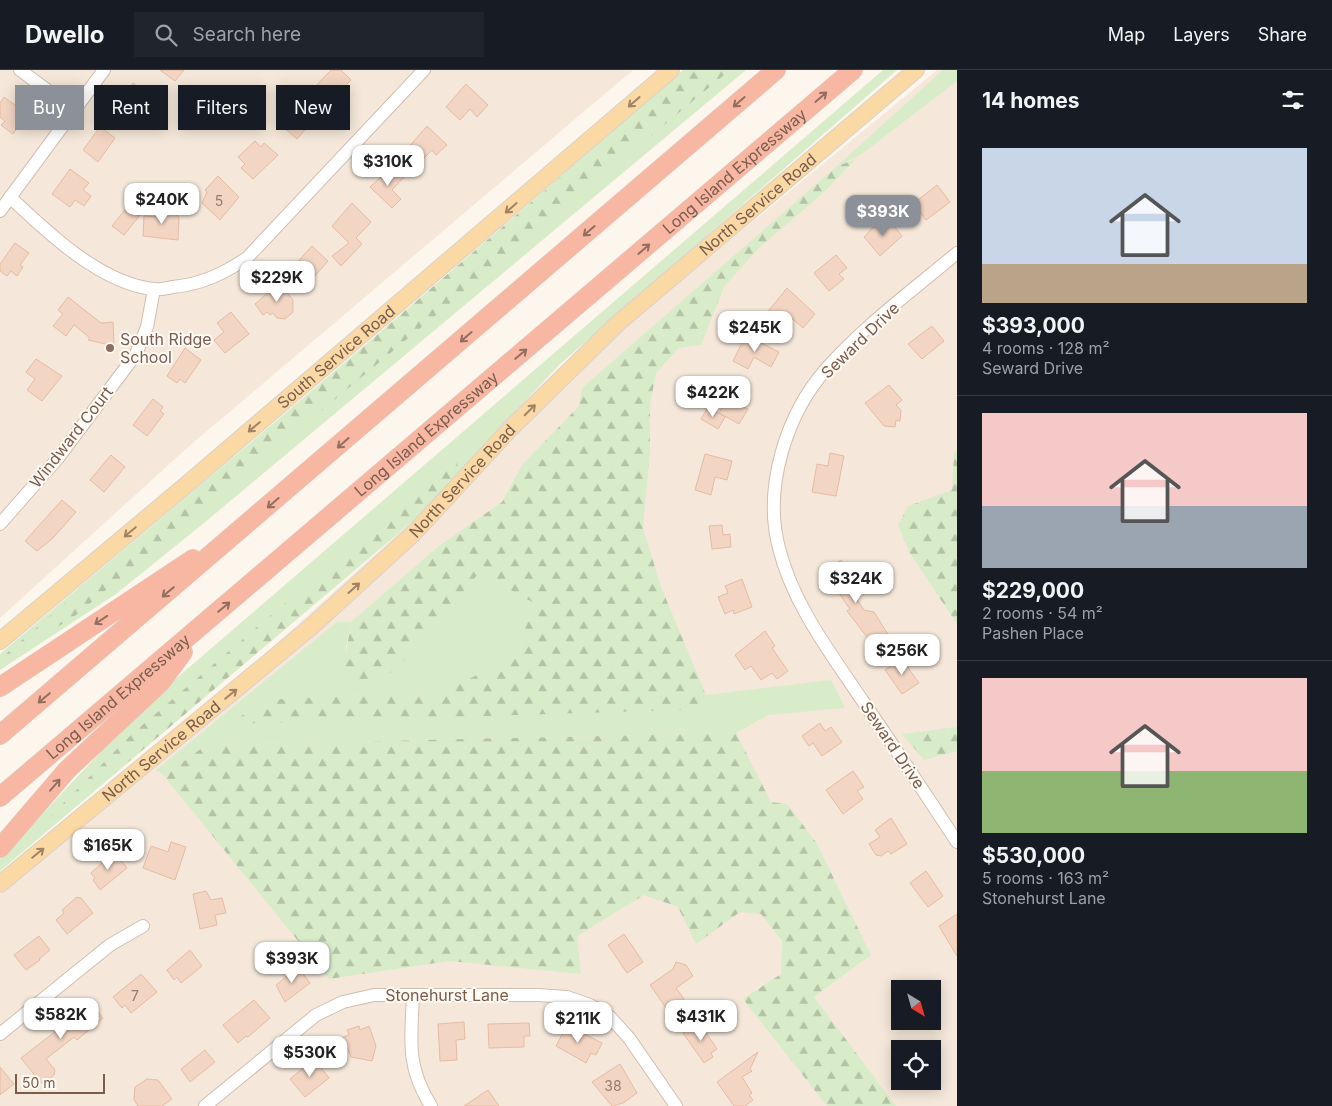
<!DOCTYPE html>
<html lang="en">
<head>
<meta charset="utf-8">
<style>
  :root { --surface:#171b24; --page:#20242c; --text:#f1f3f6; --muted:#9ea1a6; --line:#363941; --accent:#8c9099 }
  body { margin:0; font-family:Inter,sans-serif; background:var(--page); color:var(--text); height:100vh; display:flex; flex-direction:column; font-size:19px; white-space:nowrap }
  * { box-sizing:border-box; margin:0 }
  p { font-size:16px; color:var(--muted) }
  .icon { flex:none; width:28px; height:28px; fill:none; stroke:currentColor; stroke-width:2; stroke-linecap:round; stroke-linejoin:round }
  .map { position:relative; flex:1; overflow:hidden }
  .sheet { display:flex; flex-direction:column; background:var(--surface); width:375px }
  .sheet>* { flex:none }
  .hud { position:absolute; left:15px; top:15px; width:475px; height:45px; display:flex; gap:10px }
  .needle { width:32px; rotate:143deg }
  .buttons { position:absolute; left:891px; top:910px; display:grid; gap:10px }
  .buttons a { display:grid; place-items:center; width:50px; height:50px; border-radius:0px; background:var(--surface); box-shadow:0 2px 12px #0003; font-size:25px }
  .scale { position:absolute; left:15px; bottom:12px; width:90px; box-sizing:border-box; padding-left:5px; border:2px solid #7a5c4d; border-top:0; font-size:14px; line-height:18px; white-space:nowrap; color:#7a5c4d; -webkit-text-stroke:4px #fffaf3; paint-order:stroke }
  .price { position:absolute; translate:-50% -42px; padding:0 11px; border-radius:10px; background:#fff; color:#222; font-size:16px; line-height:32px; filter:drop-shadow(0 1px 2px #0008) }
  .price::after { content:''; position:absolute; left:50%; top:30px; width:15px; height:11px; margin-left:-8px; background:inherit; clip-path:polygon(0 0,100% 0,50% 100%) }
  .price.on { background:var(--accent); color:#fff }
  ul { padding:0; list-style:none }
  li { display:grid; align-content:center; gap:10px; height:265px; padding:0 25px }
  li+li { border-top:1px solid var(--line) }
  li span { display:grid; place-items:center; height:155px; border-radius:0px; color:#555 }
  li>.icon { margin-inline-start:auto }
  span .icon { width:90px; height:90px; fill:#fffc; stroke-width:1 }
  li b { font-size:21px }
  h2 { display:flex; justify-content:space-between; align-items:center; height:60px; padding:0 25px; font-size:21px }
  .pill { padding:0 18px; border-radius:0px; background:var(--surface); box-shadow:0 2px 12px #0003; font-size:18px; line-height:45px }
  .pill.on { background:var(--accent); color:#fff }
  header { display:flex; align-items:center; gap:30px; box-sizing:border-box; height:70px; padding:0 25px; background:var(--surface); border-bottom:1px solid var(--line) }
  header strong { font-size:24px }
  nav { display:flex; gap:28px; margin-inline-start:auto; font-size:18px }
  .search { width:350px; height:45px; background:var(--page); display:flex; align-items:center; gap:12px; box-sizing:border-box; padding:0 18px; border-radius:0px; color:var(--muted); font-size:19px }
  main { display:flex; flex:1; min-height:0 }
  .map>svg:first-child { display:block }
  .residential { fill:#f5e8da; fill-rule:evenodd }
  .grass { fill:#d8ecc9 }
  .forest { fill:url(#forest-firs) }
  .building { fill:#f3d5c3; stroke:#e6bba3 }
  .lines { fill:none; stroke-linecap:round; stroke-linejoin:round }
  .minor-casing { stroke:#d1beb0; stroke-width:14 }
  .major-casing { stroke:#dad1cd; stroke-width:18 }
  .highway-casing { stroke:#dad1cd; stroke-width:20 }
  .minor { stroke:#fff; stroke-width:12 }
  .major { stroke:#fbd9a5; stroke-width:16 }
  .highway { stroke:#f7b7a3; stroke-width:19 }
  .oneway { stroke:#936e5e }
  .oneway2 { stroke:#a18267 }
  .education-dot { fill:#8d6e63; stroke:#fffaf3; stroke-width:2 }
  .labels { text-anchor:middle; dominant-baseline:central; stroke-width:4; stroke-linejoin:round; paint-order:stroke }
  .number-label { font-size:14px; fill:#987a6a }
  .street-label { font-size:16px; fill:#7a5c4d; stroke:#fffaf3 }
  .education-label { font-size:16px; fill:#785e54; stroke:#fffaf3; text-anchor:start }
</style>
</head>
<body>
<header>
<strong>Dwello</strong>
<div class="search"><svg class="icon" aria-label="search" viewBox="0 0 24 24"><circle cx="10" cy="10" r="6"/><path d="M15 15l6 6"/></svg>Search here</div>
<nav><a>Map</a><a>Layers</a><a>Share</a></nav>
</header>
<main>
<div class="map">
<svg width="957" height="1036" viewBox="0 0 957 1036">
  <defs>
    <pattern id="forest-firs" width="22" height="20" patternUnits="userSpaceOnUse" patternTransform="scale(1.25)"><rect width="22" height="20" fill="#d8ecc9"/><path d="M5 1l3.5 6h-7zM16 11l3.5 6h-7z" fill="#b4c2a5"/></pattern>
  </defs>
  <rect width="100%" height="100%" fill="#fdf6ec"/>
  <g class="residential">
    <polygon points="0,0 633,0 187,378 0,548"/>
    <path d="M937,0H957V1036H0V824L644,241ZM900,919H932V951H900ZM900,979H932V1011H900Z"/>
  </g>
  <g class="grass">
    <polygon points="683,0 746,0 204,453 116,524 0,600 0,584 385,259"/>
    <polygon points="883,0 897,0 559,295 415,449 0,801 0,789 142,638"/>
    <polygon points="943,0 957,0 957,11 859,86 837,96"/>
    <polygon points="479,503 534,533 517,583 447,621 265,630 230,653 712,639 706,625 831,610 845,638 768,645 736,663 206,675 164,706 156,700 337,552 351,552 345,581 397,599"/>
  </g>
  <g class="forest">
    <polygon points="685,0 730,0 76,545 0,594 0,589"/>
    <polygon points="856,89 823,123 760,177 724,217 701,275 679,278 656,303 650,335 650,382 643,458 661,517 712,639 229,654 265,630 447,621 517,583 534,533 479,503 397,599 378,610 342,609 351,552 439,476 502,432 522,395 579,336 582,318 837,96"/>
    <polygon points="957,380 957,554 909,482 898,455 908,436 952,420 954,384"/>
    <polygon points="458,381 457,404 415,449 0,801 0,797 132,664 333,492"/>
    <polygon points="957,657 957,681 924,690 902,664"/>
    <polygon points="736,663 771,732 787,734 816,772 871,885 814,927 896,1036 827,1036 743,929 781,904 782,871 761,844 740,842 696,874 678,837 644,825 577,866 581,904 449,891 329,909 164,706 206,675"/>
  </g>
  <g class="building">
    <polygon points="160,0 184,0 175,11"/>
    <polygon points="331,0 341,0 351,10 315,46 316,47 297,69 281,55 301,33 302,34 316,22 313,19"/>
    <polygon points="133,13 149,25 142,34 148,38 138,51 117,36"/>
    <polygon points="466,14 488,35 477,47 470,39 460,50 446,37"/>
    <polygon points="4,27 27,44 13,64 1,55 5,51 0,47 0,33"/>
    <polygon points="427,56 447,75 436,85 432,80 420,92 407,79"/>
    <polygon points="100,57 115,68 98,92 83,80"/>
    <polygon points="255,71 261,77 264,73 278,85 253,109 241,98 245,94 238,87"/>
    <polygon points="393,96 404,107 392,120 401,129 392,138 370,117"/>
    <polygon points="70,99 89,113 83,120 91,126 84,136 75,130 70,137 52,124"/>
    <polygon points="218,106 239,127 220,150 202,133 207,122 205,120"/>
    <polygon points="937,115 950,132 926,150 915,136 920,132 918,130"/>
    <polygon points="352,133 371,152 356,168 362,174 341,196 332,186 349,173 332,156"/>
    <polygon points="128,136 140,145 124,165 112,156"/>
    <polygon points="162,138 172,138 179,148 178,170 143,166 144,146 158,147 158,141"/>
    <polygon points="880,150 884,156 890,151 902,166 880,186 864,167"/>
    <polygon points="15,173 29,183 20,195 23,197 17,206 11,201 7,206 0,201 0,194"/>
    <polygon points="312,176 328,191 313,208 310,205 306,210 292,198"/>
    <polygon points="836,185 847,198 839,204 844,209 829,221 814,203"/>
    <polygon points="279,213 293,230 293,242 285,249 277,248 273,243 270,245 267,242 263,245 255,234"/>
    <polygon points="787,218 815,244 803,258 787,244 779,254 766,244"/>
    <polygon points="68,227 101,253 113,252 114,276 88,270 90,268 74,255 66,266 53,256 63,244 58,240"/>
    <polygon points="231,242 249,264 225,283 214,270 224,262 217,253"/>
    <polygon points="932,256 944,271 922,289 908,274"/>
    <polygon points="746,265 779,282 771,297 754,287 748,299 733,291"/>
    <polygon points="185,278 201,290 185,313 180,309 177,313 167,306"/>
    <polygon points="36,289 62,306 42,331 27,320 35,309 26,302"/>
    <polygon points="889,315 902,330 896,335 901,340 900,351 896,350 895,357 884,356 865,333"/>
    <polygon points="733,318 747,326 741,336 748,339 739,354 719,343"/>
    <polygon points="153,329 163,337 160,341 164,344 147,366 133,355"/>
    <polygon points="708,337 725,347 718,359 701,349"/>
    <polygon points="830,383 844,386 836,426 812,422 817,394 828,396"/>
    <polygon points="705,384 732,391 727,410 715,407 711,425 695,420"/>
    <polygon points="111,385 125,397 104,422 90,410"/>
    <polygon points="62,430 76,442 53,468 37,481 25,471"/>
    <polygon points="722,455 723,465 730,464 731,477 712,479 709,456"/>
    <polygon points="841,490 857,515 850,520 864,540 874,542 889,566 874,576 847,541 850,539 824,502"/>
    <polygon points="742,509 752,537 734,544 733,540 725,544 718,527 728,523 725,516"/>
    <polygon points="765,561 775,576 772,578 788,601 777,609 772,603 761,610 751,596 745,600 735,585"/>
    <polygon points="902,589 919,613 902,624 885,600"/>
    <polygon points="820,653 825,661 831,657 842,672 822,686 813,673 809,676 802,666"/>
    <polygon points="853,701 864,717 857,721 863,729 843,744 826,720"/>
    <polygon points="891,748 907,774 891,784 888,781 881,786 876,785 869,774 880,767 875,760"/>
    <polygon points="171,772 186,777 175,810 143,798 151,776 168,782"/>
    <polygon points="114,782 127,798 100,820 93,810 95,808 91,803"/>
    <polygon points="926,801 943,826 928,837 910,813"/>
    <polygon points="206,821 211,830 222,828 226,843 215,845 217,855 200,859 193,824"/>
    <polygon points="77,827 81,828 93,843 67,864 56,850 64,843 62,840"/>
    <polygon points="957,844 957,886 939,856"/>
    <polygon points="624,864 643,892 627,903 608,875"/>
    <polygon points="39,866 50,880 39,889 40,890 26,900 14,885"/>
    <polygon points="190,880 202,896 181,913 177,907 174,910 167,900"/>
    <polygon points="676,892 686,895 693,906 676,918 684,929 669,942 650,915 673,899"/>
    <polygon points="298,897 310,913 285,932 276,915"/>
    <polygon points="141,904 157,922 131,943 125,935 122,938 113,927"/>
    <polygon points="88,930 103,948 77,970 74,967 46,989 55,1000 54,1005 45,1013 41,1013 21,988 64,955 62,952 65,948"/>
    <polygon points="254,930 270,948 248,967 246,966 238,973 223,955"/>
    <polygon points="464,952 465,969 456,970 457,990 440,991 438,954"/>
    <polygon points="699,952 717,979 711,983 713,987 704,993 683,963"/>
    <polygon points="529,953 530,966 524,966 524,977 489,978 488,954"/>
    <polygon points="567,955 602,973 596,985 591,983 586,993 556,976"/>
    <polygon points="359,956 360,960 369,956 376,976 372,991 351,987 348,979 342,981 338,969 349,965 347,960"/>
    <polygon points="205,980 215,992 190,1012 181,999"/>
    <polygon points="758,982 750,999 752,1001 742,1007 752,1023 749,1025 753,1030 745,1036 734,1036 717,1012"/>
    <polygon points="314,989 329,1008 305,1027 290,1009"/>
    <polygon points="620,994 637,1023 623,1033 612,1036 592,1012"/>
    <polygon points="0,997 14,1014 0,1025"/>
    <polygon points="147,1009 158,1010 172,1029 162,1036 138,1036 134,1030 135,1017"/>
    <polygon points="488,1020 499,1036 464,1036"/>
  </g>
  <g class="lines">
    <g class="minor-casing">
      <g id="minor">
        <polyline points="20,0 74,40"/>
        <path d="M10,127C47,162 101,214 154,219C160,220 167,218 173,217C202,214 223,204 247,188L424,0"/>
        <polyline points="0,141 104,0"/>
        <path d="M957,183C913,220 865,255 827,298C786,344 763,418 779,478C793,535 832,585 864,633C896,679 926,725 957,772"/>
        <polyline points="0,454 58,388 136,284 147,257 154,219"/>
        <path d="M413,926C411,970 406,996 431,1036"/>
        <polyline points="0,964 110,875 143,856"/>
        <polyline points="205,1036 316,945 343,932 374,925 538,925 567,927 590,935 610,947 629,968 676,1036"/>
      </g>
    </g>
    <g class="major-casing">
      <g id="major">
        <path id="s1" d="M0,571L192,410L671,0"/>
        <path id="s2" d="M0,814L311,557L414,463L511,358L617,254L916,0"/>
      </g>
    </g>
    <g class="highway-casing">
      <g id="highway">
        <polyline points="0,617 193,489"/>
        <polyline points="0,665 776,0"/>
        <path id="s3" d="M0,727L853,0"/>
        <polyline points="0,778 67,700 161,612 183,582"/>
      </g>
    </g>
    <use href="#minor" class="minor"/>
    <use href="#major" class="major"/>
    <use href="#highway" class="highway"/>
  </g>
  <defs><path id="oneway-shaft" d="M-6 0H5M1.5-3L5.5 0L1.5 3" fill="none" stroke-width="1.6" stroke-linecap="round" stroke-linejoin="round" transform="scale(1.25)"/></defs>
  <g class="oneway">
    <use href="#oneway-shaft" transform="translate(821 27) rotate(-41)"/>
    <use href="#oneway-shaft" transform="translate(739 32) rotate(139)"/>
    <use href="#oneway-shaft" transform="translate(589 161) rotate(139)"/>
    <use href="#oneway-shaft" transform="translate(644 179) rotate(-41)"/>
    <use href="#oneway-shaft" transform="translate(466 267) rotate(139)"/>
    <use href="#oneway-shaft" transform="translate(521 284) rotate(-40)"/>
    <use href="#oneway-shaft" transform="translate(343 373) rotate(139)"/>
    <use href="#oneway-shaft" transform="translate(273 433) rotate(139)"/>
    <use href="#oneway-shaft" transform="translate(168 522) rotate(140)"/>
    <use href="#oneway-shaft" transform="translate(224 537) rotate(-40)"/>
    <use href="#oneway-shaft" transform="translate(101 550) rotate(146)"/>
    <use href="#oneway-shaft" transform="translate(44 628) rotate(140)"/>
    <use href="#oneway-shaft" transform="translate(55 715) rotate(-49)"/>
  </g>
  <g class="oneway2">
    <use href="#oneway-shaft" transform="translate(634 32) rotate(139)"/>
    <use href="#oneway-shaft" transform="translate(511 138) rotate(139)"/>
    <use href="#oneway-shaft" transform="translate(530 340) rotate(-45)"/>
    <use href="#oneway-shaft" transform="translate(254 357) rotate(140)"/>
    <use href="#oneway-shaft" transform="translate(130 462) rotate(140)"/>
    <use href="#oneway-shaft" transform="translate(354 518) rotate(-42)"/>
    <use href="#oneway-shaft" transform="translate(231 624) rotate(-39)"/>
    <use href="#oneway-shaft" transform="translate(38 783) rotate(-39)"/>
  </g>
  <circle class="education-dot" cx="110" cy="278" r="5"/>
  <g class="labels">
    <g class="number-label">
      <text x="219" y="130">5</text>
      <text x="135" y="925">7</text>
      <text x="613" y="1015">38</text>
    </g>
    <g class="street-label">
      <text stroke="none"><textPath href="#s3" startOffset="965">Long Island Expressway</textPath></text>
      <text stroke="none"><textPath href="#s2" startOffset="1019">North Service Road</textPath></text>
      <text transform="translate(860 270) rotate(-44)">Seward Drive</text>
      <text stroke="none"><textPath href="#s1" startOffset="440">South Service Road</textPath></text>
      <text stroke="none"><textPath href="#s3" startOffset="560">Long Island Expressway</textPath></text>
      <text transform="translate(71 367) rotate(-52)">Windward Court</text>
      <text stroke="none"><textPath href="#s2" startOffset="614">North Service Road</textPath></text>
      <text stroke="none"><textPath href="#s3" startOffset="155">Long Island Expressway</textPath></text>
      <text transform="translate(893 675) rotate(56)">Seward Drive</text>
      <text stroke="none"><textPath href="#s2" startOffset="209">North Service Road</textPath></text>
      <text x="447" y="925">Stonehurst Lane</text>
    </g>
    <g class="education-label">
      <text x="120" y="269">South Ridge<tspan x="120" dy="18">School</tspan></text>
    </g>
  </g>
</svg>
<div class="buttons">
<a><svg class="needle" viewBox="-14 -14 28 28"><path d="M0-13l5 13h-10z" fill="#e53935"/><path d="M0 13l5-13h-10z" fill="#9ea1a6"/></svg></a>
<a><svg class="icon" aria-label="locate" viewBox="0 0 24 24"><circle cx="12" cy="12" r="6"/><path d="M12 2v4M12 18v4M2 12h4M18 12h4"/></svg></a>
</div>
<div class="scale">50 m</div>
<b class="price" style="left:388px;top:117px">$310K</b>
<b class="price" style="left:162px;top:155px">$240K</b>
<b class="price on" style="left:883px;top:167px">$393K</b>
<b class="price" style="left:277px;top:233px">$229K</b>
<b class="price" style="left:755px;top:283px">$245K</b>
<b class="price" style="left:713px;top:348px">$422K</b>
<b class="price" style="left:856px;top:534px">$324K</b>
<b class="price" style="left:902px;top:606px">$256K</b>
<b class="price" style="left:108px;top:801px">$165K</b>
<b class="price" style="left:292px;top:914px">$393K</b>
<b class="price" style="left:61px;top:970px">$582K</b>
<b class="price" style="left:701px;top:972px">$431K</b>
<b class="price" style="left:578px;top:974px">$211K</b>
<b class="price" style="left:310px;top:1008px">$530K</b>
<div class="hud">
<a class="pill on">Buy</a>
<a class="pill">Rent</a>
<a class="pill">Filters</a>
<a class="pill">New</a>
</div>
</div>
<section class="sheet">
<h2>14 homes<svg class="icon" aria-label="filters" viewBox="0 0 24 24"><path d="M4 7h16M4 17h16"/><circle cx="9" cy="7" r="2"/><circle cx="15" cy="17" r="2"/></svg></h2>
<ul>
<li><span style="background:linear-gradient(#c9d6e8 75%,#b9a48a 0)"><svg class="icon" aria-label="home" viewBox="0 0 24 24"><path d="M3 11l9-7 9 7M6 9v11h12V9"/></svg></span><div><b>$393,000</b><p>4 rooms · 128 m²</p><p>Seward Drive</p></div></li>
<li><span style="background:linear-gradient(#f6c9c9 60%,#9aa5b1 0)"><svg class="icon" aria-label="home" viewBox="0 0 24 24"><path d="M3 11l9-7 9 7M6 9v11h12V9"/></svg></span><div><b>$229,000</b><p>2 rooms · 54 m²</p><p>Pashen Place</p></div></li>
<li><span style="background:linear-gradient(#f6c9c9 60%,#8fb573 0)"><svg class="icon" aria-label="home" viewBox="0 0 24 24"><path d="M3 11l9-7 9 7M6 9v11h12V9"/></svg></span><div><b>$530,000</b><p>5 rooms · 163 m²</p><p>Stonehurst Lane</p></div></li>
</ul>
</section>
</main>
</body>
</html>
